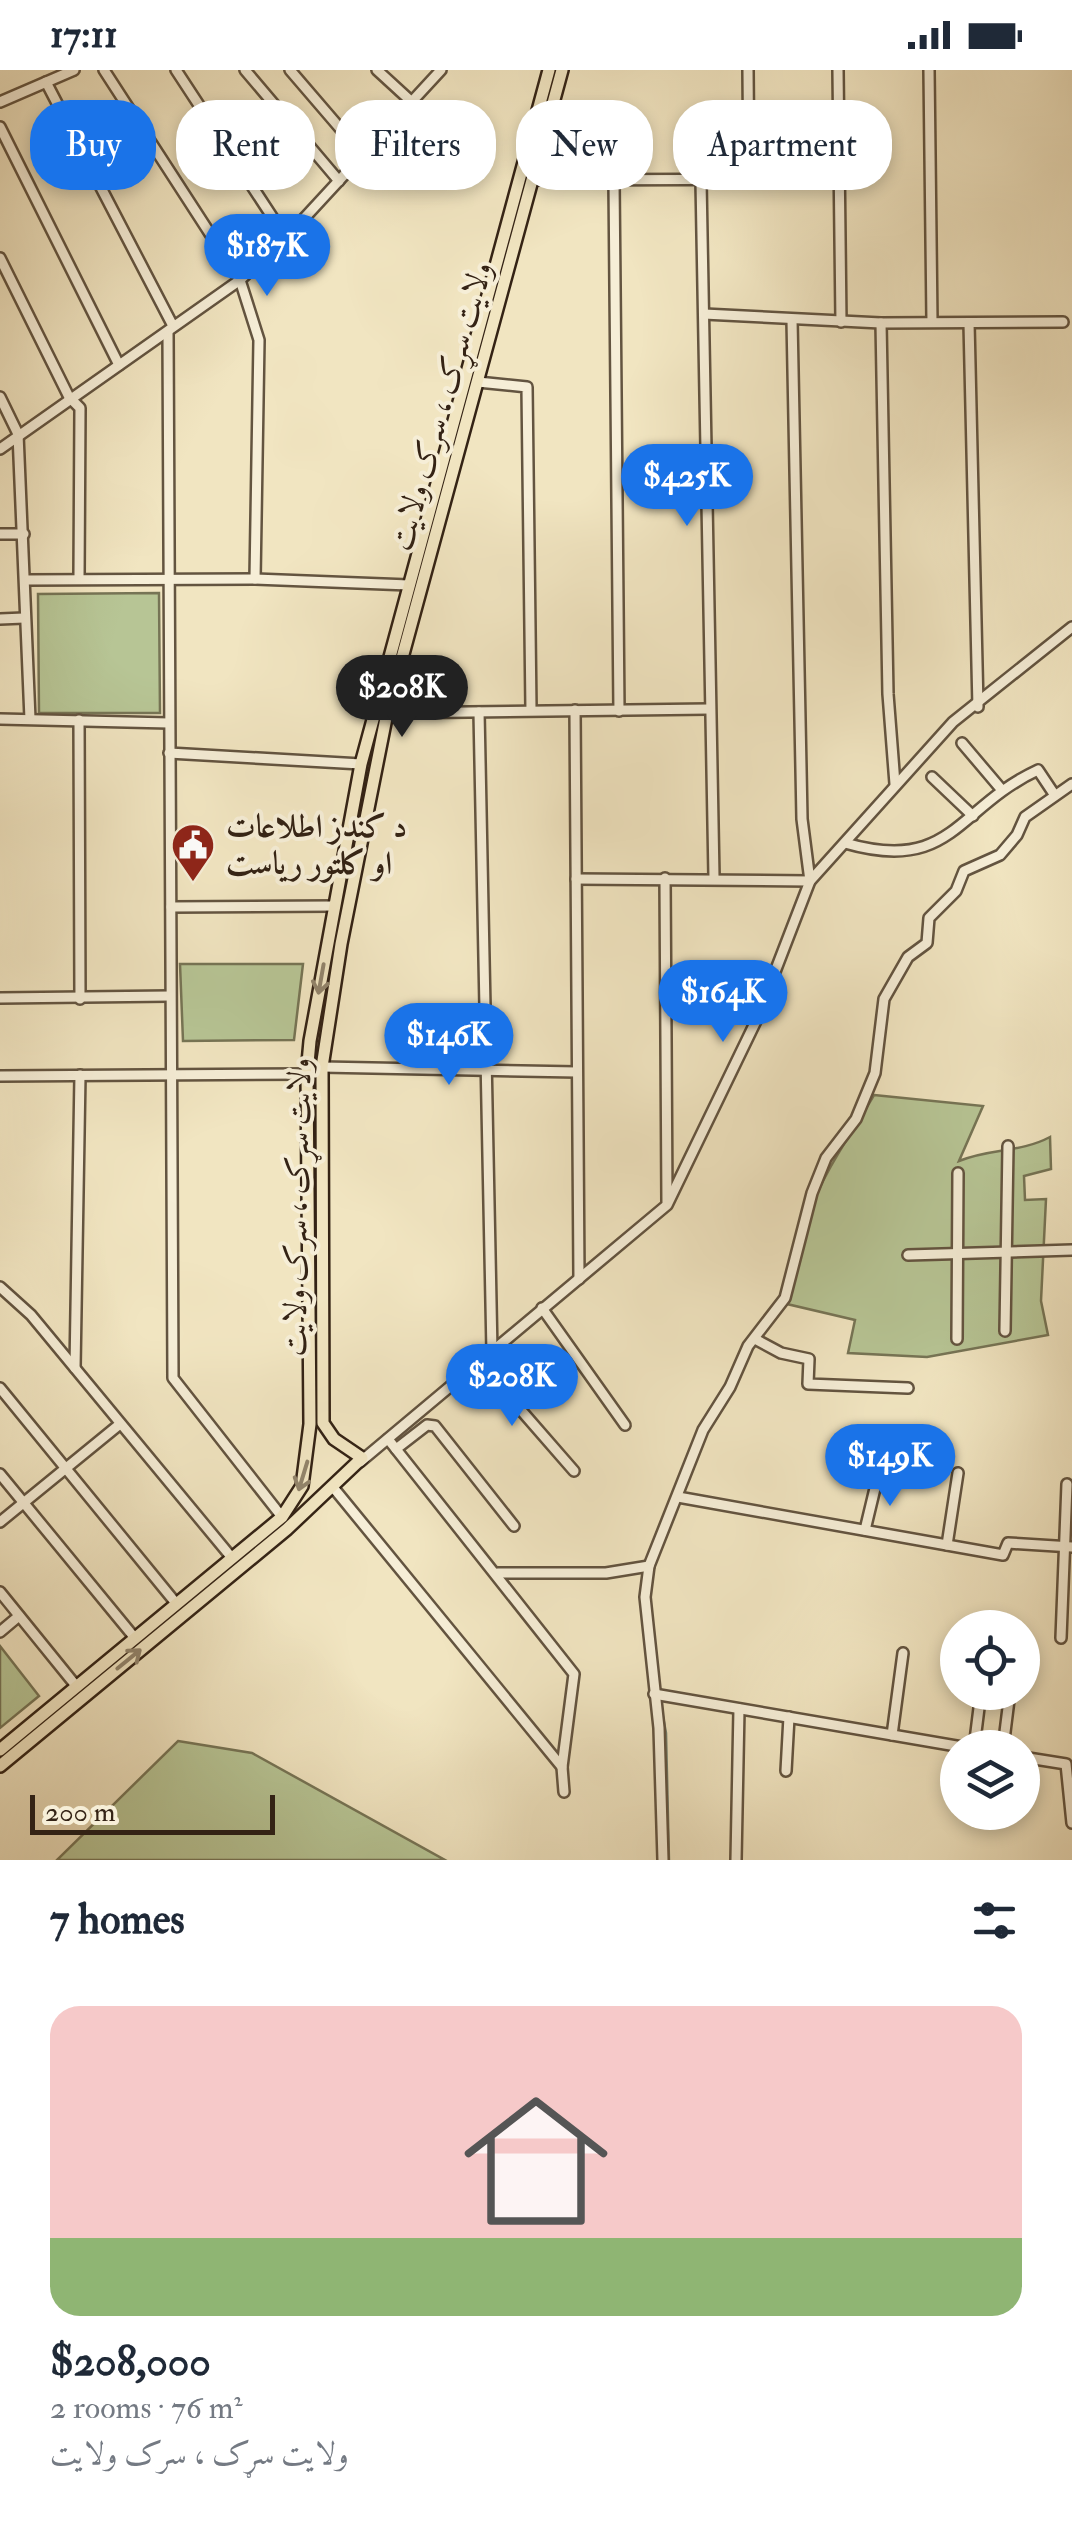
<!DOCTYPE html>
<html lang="en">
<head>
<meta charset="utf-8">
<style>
  :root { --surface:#fff; --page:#f6f6f7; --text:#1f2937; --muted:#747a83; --line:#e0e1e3; --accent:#1a73e8 }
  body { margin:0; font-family:"IM FELL Double Pica",Amiri,serif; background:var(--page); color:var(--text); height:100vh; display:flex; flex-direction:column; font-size:38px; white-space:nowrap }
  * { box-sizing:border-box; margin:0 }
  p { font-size:32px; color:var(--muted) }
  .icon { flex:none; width:55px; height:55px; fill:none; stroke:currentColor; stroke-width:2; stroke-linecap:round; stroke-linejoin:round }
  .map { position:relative; height:1790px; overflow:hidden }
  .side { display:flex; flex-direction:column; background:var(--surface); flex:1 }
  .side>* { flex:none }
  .guide { position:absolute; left:30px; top:30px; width:1012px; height:90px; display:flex; gap:20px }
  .buttons { position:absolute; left:940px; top:1540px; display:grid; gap:20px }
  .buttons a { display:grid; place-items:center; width:100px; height:100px; border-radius:50%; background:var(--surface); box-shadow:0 5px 15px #0003; font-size:50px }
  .scale { position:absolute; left:30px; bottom:25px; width:245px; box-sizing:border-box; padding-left:10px; border:5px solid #342315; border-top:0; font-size:28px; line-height:35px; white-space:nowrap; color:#342315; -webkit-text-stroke:8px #f6eed7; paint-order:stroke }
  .price { position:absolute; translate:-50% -85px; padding:0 22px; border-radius:35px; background:var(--accent); color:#fff; font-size:32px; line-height:65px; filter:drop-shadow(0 2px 5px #0008) }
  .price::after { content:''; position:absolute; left:50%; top:60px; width:30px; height:22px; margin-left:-15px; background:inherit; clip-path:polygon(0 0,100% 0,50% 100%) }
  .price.selected { background:#222; color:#fff }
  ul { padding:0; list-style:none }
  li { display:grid; align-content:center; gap:20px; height:530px; padding:0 50px }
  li+li { border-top:2px solid var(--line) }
  li span { display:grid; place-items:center; height:310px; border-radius:30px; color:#555 }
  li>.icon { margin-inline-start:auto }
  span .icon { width:180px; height:180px; fill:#fffc; stroke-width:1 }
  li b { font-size:42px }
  h2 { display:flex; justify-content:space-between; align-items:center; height:120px; padding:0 50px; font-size:42px }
  .chip { padding:0 35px; border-radius:40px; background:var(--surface); box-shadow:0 5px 15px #0003; font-size:35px; line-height:90px }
  .chip.selected { background:var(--accent); color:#fff }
  .status { display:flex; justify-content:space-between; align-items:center; height:70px; padding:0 50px; background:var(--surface); direction:ltr }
  .status svg { height:28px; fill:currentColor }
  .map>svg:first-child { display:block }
  .green { fill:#b7c595; stroke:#767455; stroke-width:2.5 }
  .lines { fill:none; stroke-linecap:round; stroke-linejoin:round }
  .stream { stroke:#728172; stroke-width:2.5 }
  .minor-casing { stroke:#635440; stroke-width:14 }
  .major-casing { stroke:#342315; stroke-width:16 }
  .minor { stroke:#f6eed7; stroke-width:9 }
  .major { stroke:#f1e5c1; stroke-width:11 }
  .oneway { stroke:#92846b }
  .labels { text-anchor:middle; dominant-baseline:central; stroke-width:8; stroke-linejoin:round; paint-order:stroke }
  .street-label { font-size:32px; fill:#342315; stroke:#f6eed7 }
  .poi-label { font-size:32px; font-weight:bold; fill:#342315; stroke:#f6eed7; text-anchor:start }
</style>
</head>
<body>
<div class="status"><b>17:11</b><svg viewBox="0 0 49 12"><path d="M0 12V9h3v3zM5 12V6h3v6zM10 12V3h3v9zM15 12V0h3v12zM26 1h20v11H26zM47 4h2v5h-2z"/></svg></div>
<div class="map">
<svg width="1072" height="1790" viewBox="0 0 1072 1790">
  <rect width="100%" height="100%" fill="#f1e5c1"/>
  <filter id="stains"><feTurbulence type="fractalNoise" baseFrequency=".002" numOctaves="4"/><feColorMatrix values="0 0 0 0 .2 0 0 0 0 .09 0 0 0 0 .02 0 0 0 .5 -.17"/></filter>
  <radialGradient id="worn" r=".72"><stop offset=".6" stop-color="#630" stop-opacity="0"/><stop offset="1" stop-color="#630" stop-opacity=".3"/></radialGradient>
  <g class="green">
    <polygon points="159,523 160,643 39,643 38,524"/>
    <polygon points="180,894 303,894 294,970 183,971"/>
    <path d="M874,1025L983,1036L959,1091C990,1078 1020,1083 1050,1067L1051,1099L1024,1106L1025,1130L1046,1129L1041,1231L1048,1265L927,1287L848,1283L855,1250L787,1234C799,1203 798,1173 809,1143C824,1101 852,1063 874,1025Z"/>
    <polygon points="0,1576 39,1626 0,1658"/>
    <polygon points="178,1671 252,1683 445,1790 57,1790"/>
  </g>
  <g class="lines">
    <polyline class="stream" points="661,1636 666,1663 669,1790"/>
    <g class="minor-casing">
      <g id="minor">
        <polyline points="104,0 240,210 259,270 255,509"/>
        <polyline points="176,0 286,168"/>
        <polyline points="245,0 339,111"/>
        <polyline points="290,0 363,85"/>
        <polyline points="377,0 413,33"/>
        <polyline points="748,0 749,109"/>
        <polyline points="838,0 841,252"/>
        <polyline points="929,0 932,252"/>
        <polyline points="46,12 173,256"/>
        <polyline points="0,32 74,0"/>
        <polyline points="0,57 119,295"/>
        <polyline points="533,110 839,109"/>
        <polyline points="614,111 619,641"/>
        <polyline points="701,111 714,807"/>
        <polyline points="0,188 69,327 80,338 79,508"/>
        <polyline points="704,244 881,253 1063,252"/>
        <polyline points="881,253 888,624 895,714"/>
        <polyline points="969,253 978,637"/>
        <polyline points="168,262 173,1308 282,1447"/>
        <polyline points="478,312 527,317 531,640"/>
        <polyline points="0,327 18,364 30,649"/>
        <polyline points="0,379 240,210 286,168 441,0"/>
        <polyline points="0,464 24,464"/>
        <polyline points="26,510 255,509 409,515"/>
        <polyline points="0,549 24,548"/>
        <polyline points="575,640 579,1209"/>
        <polyline points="479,642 492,1282"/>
        <polyline points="387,643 709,639"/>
        <polyline points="0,649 169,653"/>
        <polyline points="79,650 80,929"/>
        <polyline points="962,673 1001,719"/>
        <polyline points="169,683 361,694"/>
        <polyline points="932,707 973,746"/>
        <path d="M845,773C952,804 956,738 1038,700L1054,724"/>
        <polyline points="665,808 667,1132"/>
        <polyline points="576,809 810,811 802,749 792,250"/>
        <polyline points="171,837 334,836"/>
        <polyline points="0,928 170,926"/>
        <polyline points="322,997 577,1002"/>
        <polyline points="0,1006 307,1004"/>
        <polyline points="908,1185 1072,1180"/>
        <polyline points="0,1217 31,1245 232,1488"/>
        <polyline points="542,1238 625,1355"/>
        <polyline points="1005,1261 1008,1076"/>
        <polyline points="755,1269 781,1283 809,1289 808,1314 908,1318"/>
        <polyline points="957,1269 958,1103"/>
        <polyline points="479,1292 574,1401"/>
        <polyline points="75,1298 80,1005"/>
        <polyline points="0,1318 175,1532"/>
        <polyline points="388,1369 574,1604 562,1697 564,1722"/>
        <polyline points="396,1379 427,1355 435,1356 514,1456"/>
        <polyline points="360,1392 667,1135 756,951 810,811 953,652 1072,557"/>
        <polyline points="0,1404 134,1567"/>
        <polyline points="332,1416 562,1697"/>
        <polyline points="678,1427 1003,1485 1008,1473 1072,1477"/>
        <polyline points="0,1452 120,1354"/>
        <polyline points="865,1460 877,1410"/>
        <polyline points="947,1475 958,1403"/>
        <polyline points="498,1503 606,1503 649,1496"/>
        <polyline points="0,1522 77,1617"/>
        <polyline points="0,1562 19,1546"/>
        <polyline points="1061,1568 1067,1414"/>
        <polyline points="654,1624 968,1678"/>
        <polyline points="892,1665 903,1583"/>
        <polyline points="974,1678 981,1622"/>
        <polyline points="1003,1678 1010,1622"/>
        <polyline points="1022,1687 1066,1694 1072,1753"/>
        <polyline points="786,1701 789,1647"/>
        <polyline points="663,1790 659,1658 645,1527 649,1496 703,1360 730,1317 748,1276 785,1228 812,1123 826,1088 856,1049 875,1003 884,929 908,887 927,873 929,848 956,821 964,801 1000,785 1017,765 1025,747 1072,714"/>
        <polyline points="736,1790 739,1639"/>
      </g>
    </g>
    <g class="major-casing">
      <g id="major">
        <polyline points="0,1680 282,1447 302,1416 310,1354 307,1004 310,971 361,694 549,0"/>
        <polyline points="0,1696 287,1459 362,1388 334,1369 323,1353 322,997 341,874 387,643 562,0"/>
      </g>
    </g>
    <use href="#minor" class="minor"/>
    <use href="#major" class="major"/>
  </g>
  <defs><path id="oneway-shaft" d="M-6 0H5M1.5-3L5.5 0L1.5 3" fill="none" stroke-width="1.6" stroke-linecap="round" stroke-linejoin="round" transform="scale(2.5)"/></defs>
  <g class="oneway">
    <use href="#oneway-shaft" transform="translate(321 909) rotate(100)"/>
    <use href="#oneway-shaft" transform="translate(303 1406) rotate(107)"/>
    <use href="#oneway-shaft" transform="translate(129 1589) rotate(-39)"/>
  </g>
  <defs>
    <g id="civic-pin" transform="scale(2.25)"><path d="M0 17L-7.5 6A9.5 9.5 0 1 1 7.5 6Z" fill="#8f2418" stroke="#f6eed7"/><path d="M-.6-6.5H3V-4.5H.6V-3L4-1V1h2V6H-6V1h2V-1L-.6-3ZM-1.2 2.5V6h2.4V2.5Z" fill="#fff"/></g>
  </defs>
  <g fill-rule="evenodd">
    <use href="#civic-pin" x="193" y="775"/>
  </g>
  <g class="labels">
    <g class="street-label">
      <text transform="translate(441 336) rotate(-74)">ولایت سړک ، سرک ولایت</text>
      <text transform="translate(297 1137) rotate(-89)">ولایت سړک ، سرک ولایت</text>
    </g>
    <g class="poi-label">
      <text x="226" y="757">د کندز اطلاعات<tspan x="226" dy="37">او کلتور ریاست</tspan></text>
    </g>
  </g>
  <rect width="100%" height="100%" filter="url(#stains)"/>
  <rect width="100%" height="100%" fill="url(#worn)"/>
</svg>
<div class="buttons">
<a><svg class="icon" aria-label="locate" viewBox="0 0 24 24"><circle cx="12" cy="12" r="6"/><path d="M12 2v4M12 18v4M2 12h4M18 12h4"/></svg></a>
<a><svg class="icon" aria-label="layers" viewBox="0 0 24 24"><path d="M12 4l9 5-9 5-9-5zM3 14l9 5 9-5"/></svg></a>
</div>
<div class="scale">200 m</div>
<b class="price" style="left:267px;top:229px">$187K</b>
<b class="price" style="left:687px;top:459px">$425K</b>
<b class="price selected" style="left:402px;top:670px">$208K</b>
<b class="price" style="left:723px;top:975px">$164K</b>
<b class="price" style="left:449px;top:1018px">$146K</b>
<b class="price" style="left:512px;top:1359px">$208K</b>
<b class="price" style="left:890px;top:1439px">$149K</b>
<div class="guide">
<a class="chip selected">Buy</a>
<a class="chip">Rent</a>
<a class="chip">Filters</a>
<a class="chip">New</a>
<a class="chip">Apartment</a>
</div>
</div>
<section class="side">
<h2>7 homes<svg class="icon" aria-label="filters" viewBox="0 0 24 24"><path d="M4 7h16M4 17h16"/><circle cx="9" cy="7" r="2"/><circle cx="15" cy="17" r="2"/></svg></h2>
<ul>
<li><span style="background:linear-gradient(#f6c9c9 75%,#8fb573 0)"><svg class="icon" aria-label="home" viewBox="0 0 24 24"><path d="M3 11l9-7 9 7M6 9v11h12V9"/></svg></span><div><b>$208,000</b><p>2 rooms · 76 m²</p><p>ولایت سړک ، سرک ولایت</p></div></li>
</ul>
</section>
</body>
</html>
